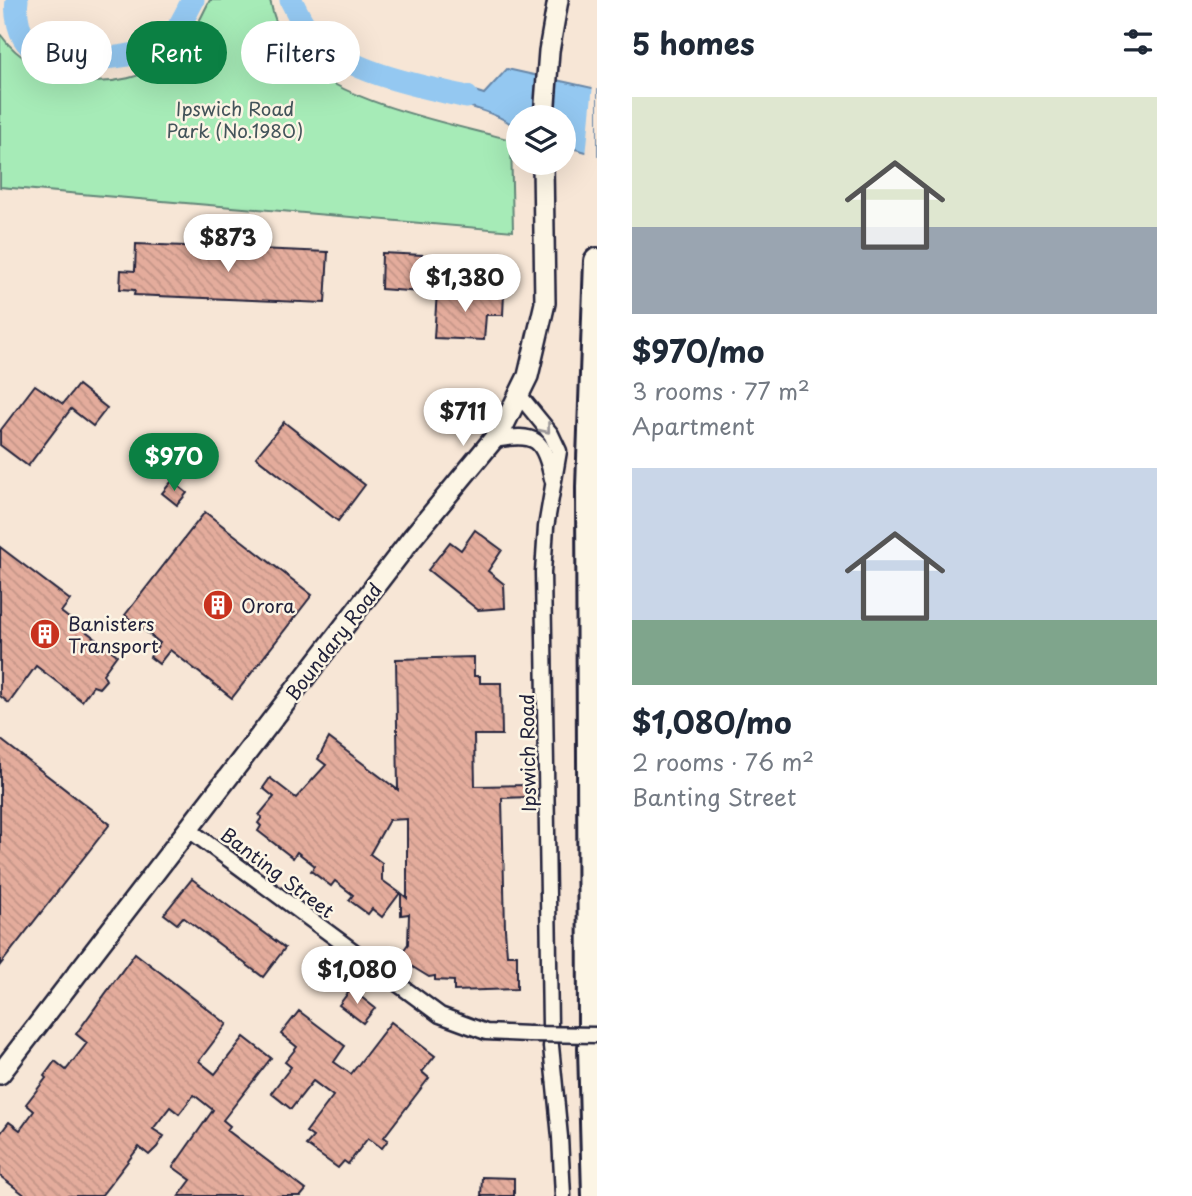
<!DOCTYPE html>
<html lang="en">
<head>
<meta charset="utf-8">
<style>
  :root { --surface:#fff; --page:#f6f6f7; --text:#1f2937; --muted:#747a83; --accent:#0b8043 }
  body { margin:0; font-family:"Playpen Sans",sans-serif; background:var(--page); color:var(--text); height:100vh; display:flex; flex-direction:column; font-size:26px; white-space:nowrap }
  * { box-sizing:border-box; margin:0 }
  p { font-size:23px; color:var(--muted) }
  .icon { flex:none; width:38px; height:38px; fill:none; stroke:currentColor; stroke-width:2; stroke-linecap:round; stroke-linejoin:round }
  .map { position:relative; flex:1; overflow:hidden }
  .details { display:flex; flex-direction:column; background:var(--surface); width:595px }
  .details>* { flex:none }
  .guide { position:absolute; left:21px; top:21px; width:471px; height:63px; display:flex; gap:14px }
  .buttons { position:absolute; left:506px; top:105px; display:grid; gap:14px }
  .buttons a { display:grid; place-items:center; width:70px; height:70px; border-radius:50%; background:var(--surface); box-shadow:0 7px 28px #0002; font-size:35px }
  .price { position:absolute; translate:-50% -60px; padding:0 16px; border-radius:24px; background:#fff; color:#222; font-size:23px; line-height:46px; filter:drop-shadow(0 2px 4px #0008) }
  .price::after { content:''; position:absolute; left:50%; top:42px; width:21px; height:16px; margin-left:-10px; background:inherit; clip-path:polygon(0 0,100% 0,50% 100%) }
  .price.active { background:var(--accent); color:#fff }
  ul { padding:0; list-style:none }
  li { display:grid; align-content:center; gap:14px; height:371px; padding:0 35px }
  li span { display:grid; place-items:center; height:217px; border-radius:0px; color:#555 }
  li>.icon { margin-inline-start:auto }
  span .icon { width:126px; height:126px; fill:#fffc; stroke-width:1 }
  li b { font-size:30px }
  h2 { display:flex; justify-content:space-between; align-items:center; height:84px; padding:0 35px; font-size:30px }
  .pill { padding:0 24px; border-radius:32px; background:var(--surface); box-shadow:0 7px 28px #0002; font-size:24px; line-height:63px }
  .pill.active { background:var(--accent); color:#fff }
  main { display:flex; flex:1; min-height:0 }
  .map>svg:first-child { display:block }
  .green { fill:#a6ebb7; stroke:#648679; stroke-width:2 }
  .water { fill:#94c8f1; stroke:#6686a8; stroke-width:2 }
  .pier { fill:#f7e6d6 }
  .lines { fill:none; stroke-linecap:round; stroke-linejoin:round }
  .river { stroke:#94c8f1; stroke-width:23 }
  .building { fill:url(#building-back-hatch); stroke:#22223b; stroke-width:2 }
  .street-casing { stroke:#22223b; stroke-width:19 }
  .secondary-casing { stroke:#22223b; stroke-width:24 }
  .highway-casing { stroke:#22223b; stroke-width:30 }
  .street { stroke:#fcf5e5; stroke-width:14 }
  .secondary { stroke:#fcf5e5; stroke-width:19 }
  .highway { stroke:#fcf5e5; stroke-width:24 }
  .street-bridge-casing { stroke:#22223b; stroke-width:19; stroke-linecap:butt }
  .street-bridge { stroke:#fcf5e5; stroke-width:14 }
  .oneway { stroke:#9a9698 }
  .labels { text-anchor:middle; dominant-baseline:central; stroke-width:5; stroke-linejoin:round; paint-order:stroke }
  .park-label { font-size:19px; fill:#43545a; stroke:#fcf5e5 }
  .poi-label { font-size:19px; fill:#22223b; stroke:#fcf5e5; text-anchor:start }
  .street-label { font-size:19px; fill:#22223b; stroke:#fcf5e5 }
</style>
</head>
<body>
<main>
<div class="map">
<svg width="597" height="1196" viewBox="0 0 597 1196">
  <defs>
    <pattern id="building-back-hatch" width="6" height="6" patternUnits="userSpaceOnUse" patternTransform="scale(1.75)"><rect width="6" height="6" fill="#e4ac9c"/><path d="M-1 5l2 2M0 0l6 6M5-1l2 2" fill="none" stroke="#c39487"/></pattern>
  </defs>
  <rect width="100%" height="100%" fill="#f7e6d6"/>
  <filter id="ink" filterUnits="userSpaceOnUse"><feTurbulence type="fractalNoise" baseFrequency=".0143" numOctaves="2"/><feDisplacementMap in="SourceGraphic" scale="14" xChannelSelector="R" yChannelSelector="G"/><feConvolveMatrix kernelMatrix="1 2 1 2 8 2 1 2 1" color-interpolation-filters="sRGB"/></filter>
  <g filter="url(#ink)">
    <path class="green" d="M210,0H270C273,15 280,37 290,50C331,102 449,123 511,140L513,231L0,187V34C38,87 119,97 172,58C191,43 199,20 210,0Z"/>
    <path class="water" d="M507,69L597,89V155L564,146V117H518V130C503,113 459,104 436,97L440,80L484,94Z"/>
    <polygon class="pier" points="593,84 597,85 597,159 586,156"/>
    <g class="lines">
      <g class="river">
        <path d="M17,0C15,14 19,36 30,46C52,66 139,60 162,44C178,34 184,16 193,0"/>
        <path d="M291,0C298,14 305,30 317,41C354,74 420,86 467,97"/>
      </g>
    </g>
    <g class="building">
      <polygon points="136,244 328,252 325,303 134,295 135,290 120,289 121,270 135,271"/>
      <polygon points="382,253 423,255 422,292 381,289"/>
      <polygon points="437,291 504,294 503,315 486,315 484,340 434,338"/>
      <polygon points="35,385 63,404 78,385 107,408 93,426 71,409 28,466 0,445 0,431"/>
      <polygon points="284,422 365,485 338,521 256,457"/>
      <polygon points="172,481 187,493 177,505 162,493"/>
      <polygon points="205,512 312,595 232,698 170,650 159,664 150,657 160,643 125,615"/>
      <polygon points="475,530 502,550 488,571 504,584 505,608 478,610 428,570 450,542 461,550"/>
      <polygon points="0,547 70,600 61,612 117,655 103,674 106,680 99,688 93,686 82,701 36,666 9,703 0,696"/>
      <polygon points="474,657 474,676 480,676 480,683 501,683 502,735 474,735 475,786 529,785 529,797 502,798 505,929 507,955 517,955 517,989 454,991 454,981 435,980 435,976 429,977 398,958 408,944 409,914 401,915 401,893 407,898 407,819 389,820 370,854 382,863 382,880 400,893 382,917 372,909 368,914 349,900 353,895 335,881 331,886 311,871 315,866 297,852 293,858 258,831 261,826 258,823 262,817 259,815 274,797 263,788 270,778 296,798 326,765 318,759 329,738 398,790 396,659"/>
      <polygon points="0,739 110,824 0,965"/>
      <polygon points="192,879 285,948 263,977 183,917 177,924 164,914"/>
      <polygon points="135,953 227,1024 199,1061 215,1074 244,1037 271,1058 223,1120 230,1126 227,1130 306,1190 301,1196 179,1196 191,1180 173,1167 213,1110 194,1095 179,1114 170,1107 153,1129 164,1136 157,1147 149,1155 139,1147 101,1196 26,1196 0,1176 0,1134 9,1122 20,1130 34,1111 26,1104 46,1078 44,1076 55,1061 66,1070 87,1043 76,1034"/>
      <polygon points="351,989 375,1008 363,1023 339,1005"/>
      <polygon points="299,1011 345,1046 334,1062 351,1074 391,1022 435,1056 422,1072 429,1078 384,1137 388,1140 382,1148 368,1138 348,1164 344,1161 338,1168 306,1145 313,1137 306,1132 333,1096 313,1081 291,1109 271,1093 291,1067 285,1062 297,1047 281,1034"/>
      <polygon points="482,1177 514,1178 514,1196 481,1196"/>
    </g>
    <g class="lines">
      <g class="street-casing">
        <g id="street">
          <polyline points="520,396 551,434 559,451 546,527 543,572 550,1026"/>
          <path d="M495,440C536,432 544,439 552,479"/>
          <polyline points="188,829 440,1015 486,1032 529,1034"/>
          <polyline points="551,1046 560,1137 563,1196"/>
        </g>
      </g>
      <g class="secondary-casing">
        <g id="secondary">
          <polyline points="544,117 549,51 558,0"/>
          <polyline points="0,1074 412,538 502,429 528,376 545,303 543,163"/>
        </g>
      </g>
      <g class="highway-casing">
        <g id="highway">
          <polyline points="591,1027 589,487 597,261"/>
          <polyline points="591,1047 595,1196"/>
        </g>
      </g>
      <use href="#street" class="street"/>
      <use href="#secondary" class="secondary"/>
      <use href="#highway" class="highway"/>
      <g class="street-bridge-casing">
        <polyline id="street-bridge" points="529,1034 597,1035"/>
      </g>
      <use href="#street-bridge" class="street-bridge"/>
    </g>
    <defs><path id="oneway-chevron" d="M-2-3.5L2.5 0L-2 3.5" fill="none" stroke-width="1.6" stroke-linecap="round" stroke-linejoin="round" transform="scale(1.75)"/></defs>
    <use class="oneway" href="#oneway-chevron" transform="translate(546 429) rotate(51)"/>
  </g>
  <defs>
    <g id="building-disc" transform="scale(1.575)"><circle r="9.5" fill="#c8321e" stroke="#fcf5e5"/><path d="M-4-6H4V6H1V3H-1V6H-4ZM-2.5-4.3h1.7v1.8h-1.7ZM.8-4.3h1.7v1.8H.8ZM-2.5-1h1.7V.8h-1.7ZM.8-1h1.7V.8H.8Z" fill="#fff"/></g>
  </defs>
  <g fill-rule="evenodd">
    <use href="#building-disc" x="218" y="605"/>
    <use href="#building-disc" x="45" y="634"/>
  </g>
  <g class="labels">
    <g class="park-label">
      <text x="235" y="108">Ipswich Road<tspan x="235" dy="22">Park (No.1980)</tspan></text>
    </g>
    <g class="poi-label">
      <text x="241" y="605">Orora</text>
      <text x="68" y="623">Banisters<tspan x="68" dy="22">Transport</tspan></text>
    </g>
    <g class="street-label">
      <text transform="translate(333 641) rotate(-52)">Boundary Road</text>
      <text transform="translate(527 753) rotate(-91)">Ipswich Road</text>
      <text transform="translate(278 872) rotate(37)">Banting Street</text>
    </g>
  </g>
</svg>
<div class="buttons">
<a><svg class="icon" aria-label="layers" viewBox="0 0 24 24"><path d="M12 4l9 5-9 5-9-5zM3 14l9 5 9-5"/></svg></a>
</div>
<b class="price" style="left:228px;top:274px">$873</b>
<b class="price" style="left:465px;top:314px">$1,380</b>
<b class="price" style="left:463px;top:448px">$711</b>
<b class="price active" style="left:174px;top:493px">$970</b>
<b class="price" style="left:357px;top:1006px">$1,080</b>
<div class="guide">
<a class="pill">Buy</a>
<a class="pill active">Rent</a>
<a class="pill">Filters</a>
</div>
</div>
<section class="details">
<h2>5 homes<svg class="icon" aria-label="filters" viewBox="0 0 24 24"><path d="M4 7h16M4 17h16"/><circle cx="9" cy="7" r="2"/><circle cx="15" cy="17" r="2"/></svg></h2>
<ul>
<li><span style="background:linear-gradient(#dfe7d0 60%,#9aa5b1 0)"><svg class="icon" aria-label="home" viewBox="0 0 24 24"><path d="M3 11l9-7 9 7M6 9v11h12V9"/></svg></span><div><b>$970/mo</b><p>3 rooms · 77 m²</p><p>Apartment</p></div></li>
<li><span style="background:linear-gradient(#c9d6e8 70%,#7fa58c 0)"><svg class="icon" aria-label="home" viewBox="0 0 24 24"><path d="M3 11l9-7 9 7M6 9v11h12V9"/></svg></span><div><b>$1,080/mo</b><p>2 rooms · 76 m²</p><p>Banting Street</p></div></li>
</ul>
</section>
</main>
</body>
</html>
